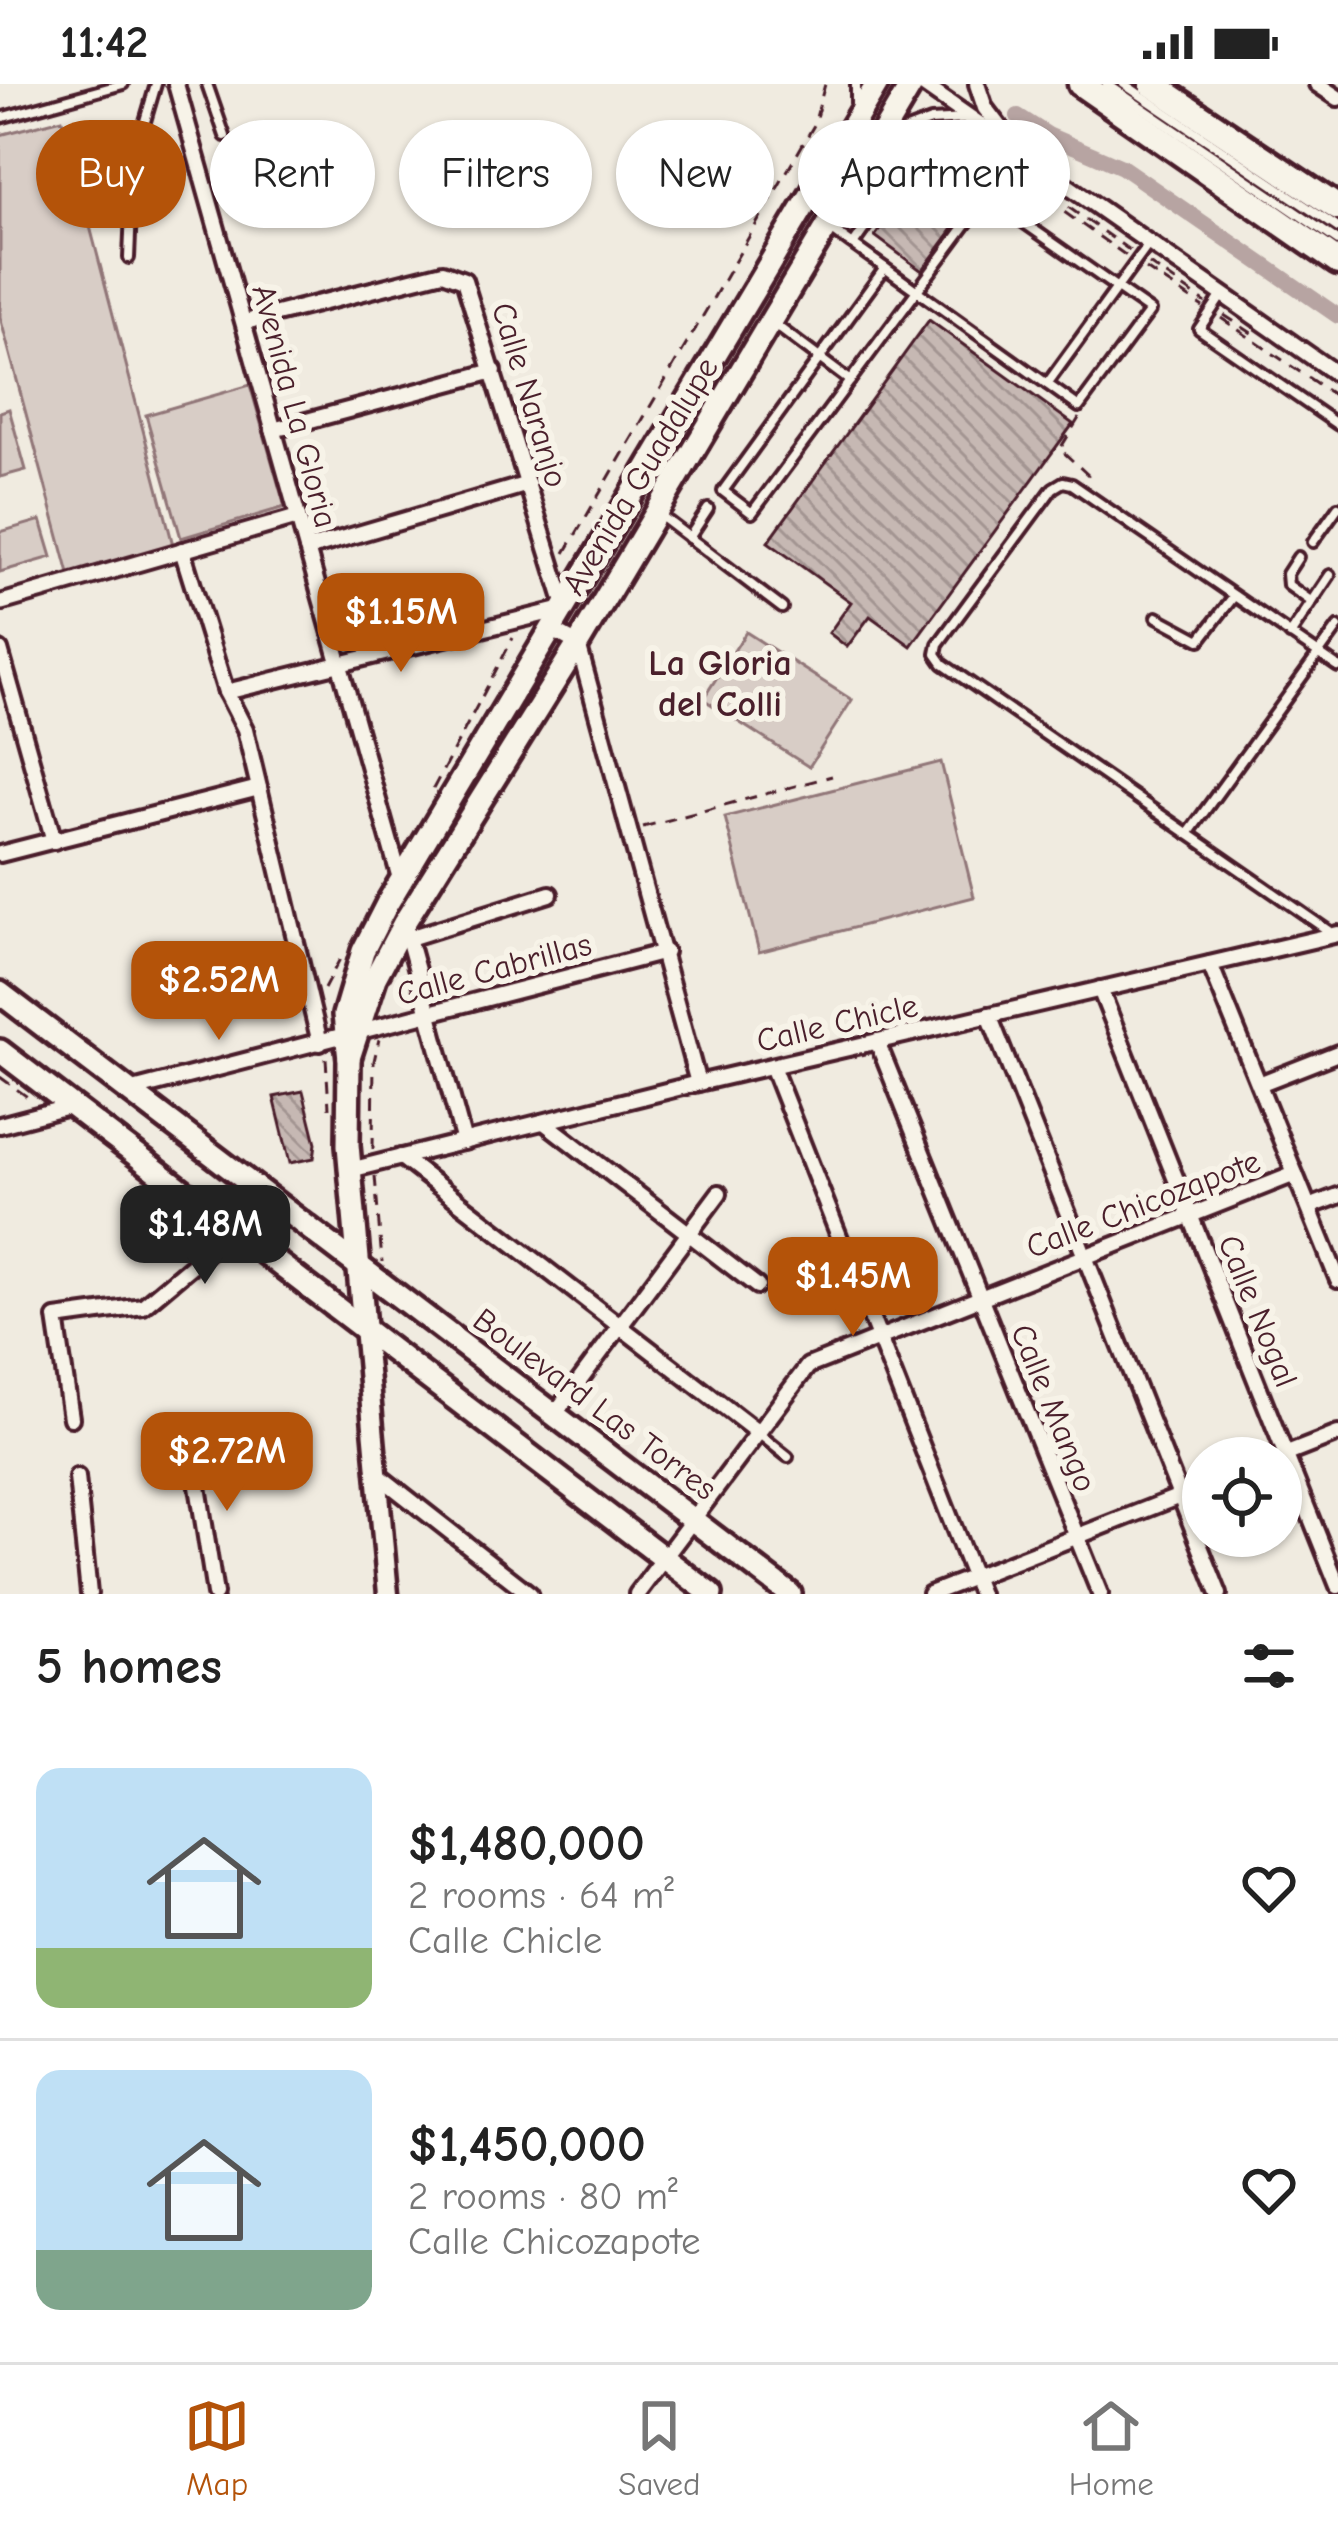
<!DOCTYPE html>
<html lang="en">
<head>
<meta charset="utf-8">
<style>
  :root { --surface:#fff; --page:#f6f6f6; --text:#222; --muted:#767676; --line:#e0e0e0; --accent:#b45309 }
  body { margin:0; font-family:"Comic Neue",sans-serif; background:var(--page); color:var(--text); height:100vh; display:flex; flex-direction:column; font-size:45px; white-space:nowrap }
  * { box-sizing:border-box; margin:0 }
  p { font-size:39px; color:var(--muted) }
  .icon { flex:none; width:66px; height:66px; fill:none; stroke:currentColor; stroke-width:2; stroke-linecap:round; stroke-linejoin:round }
  .map { position:relative; height:1510px; overflow:hidden }
  .drawer { display:flex; flex-direction:column; background:var(--surface); flex:1 }
  .drawer>* { flex:none }
  .top-card { position:absolute; left:36px; top:36px; width:1266px; height:108px; display:flex; gap:24px }
  .controls { position:absolute; left:1182px; top:1353px; display:grid; gap:24px }
  .controls a { display:grid; place-items:center; width:120px; height:120px; border-radius:50%; background:var(--surface); box-shadow:0 3px 9px #0004; font-size:60px }
  .price { position:absolute; translate:-50% -102px; padding:0 27px; border-radius:24px; background:var(--accent); color:#fff; font-size:39px; line-height:78px; filter:drop-shadow(0 3px 6px #0008) }
  .price::after { content:''; position:absolute; left:50%; top:72px; width:36px; height:27px; margin-left:-18px; background:inherit; clip-path:polygon(0 0,100% 0,50% 100%) }
  .price.active { background:#222; color:#fff }
  ul { padding:0; list-style:none }
  li { display:flex; align-items:center; gap:36px; height:300px; padding:0 36px }
  li+li { border-top:3px solid var(--line) }
  li span { display:grid; place-items:center; flex:none; width:336px; height:240px; border-radius:24px; color:#555 }
  li>.icon { margin-inline-start:auto }
  span .icon { width:144px; height:144px; fill:#fffc; stroke-width:1 }
  li b { font-size:51px }
  h2 { display:flex; justify-content:space-between; align-items:center; height:144px; padding:0 36px; font-size:51px }
  .tag { padding:0 42px; border-radius:54px; background:var(--surface); box-shadow:0 3px 9px #0004; font-size:42px; line-height:108px }
  .tag.active { background:var(--accent); color:#fff }
  .status { display:flex; justify-content:space-between; align-items:center; height:84px; padding:0 60px; background:var(--surface); direction:ltr }
  .status svg { height:33px; fill:currentColor }
  .tabs { display:flex; justify-content:space-around; align-items:center; height:168px; border-top:3px solid var(--line); background:var(--surface); font-size:33px; color:var(--muted) }
  .tabs a { display:grid; justify-items:center; gap:6px }
  .tabs .active { color:var(--accent) }
  .map>svg:first-child { display:block }
  .park { fill:#d8cdc6; stroke:#917678; stroke-width:3 }
  .lines { fill:none; stroke-linecap:round; stroke-linejoin:round }
  .canal { stroke:#b7a4a2; stroke-width:16 }
  .building { fill:url(#building-back-hatch); stroke:#4a1f2b; stroke-width:3 }
  .lane-casing { stroke:#4a1f2b; stroke-width:16 }
  .street-casing { stroke:#4a1f2b; stroke-width:22 }
  .secondary-casing { stroke:#4a1f2b; stroke-width:27 }
  .primary-casing { stroke:#4a1f2b; stroke-width:30 }
  .highway-casing { stroke:#4a1f2b; stroke-width:33 }
  .path { stroke:#4a1f2b; stroke-width:3; stroke-dasharray:12 9; stroke-linecap:butt }
  .lane { stroke:#f7f3e8; stroke-width:8 }
  .street { stroke:#f7f3e8; stroke-width:14 }
  .secondary { stroke:#f7f3e8; stroke-width:18 }
  .primary { stroke:#f7f3e8; stroke-width:21 }
  .highway { stroke:#f7f3e8; stroke-width:24 }
  .labels { text-anchor:middle; dominant-baseline:central; stroke-width:12; stroke-linejoin:round; paint-order:stroke }
  .street-label { font-size:33px; fill:#4a1f2b; stroke:#f7f3e8 }
  .neighbourhood-label { font-size:36px; font-weight:bold; fill:#4a1f2b; stroke:#f7f3e8 }
</style>
</head>
<body>
<div class="status"><b>11:42</b><svg viewBox="0 0 49 12"><path d="M0 12V9h3v3zM5 12V6h3v6zM10 12V3h3v9zM15 12V0h3v12zM26 1h20v11H26zM47 4h2v5h-2z"/></svg></div>
<div class="map">
<svg width="1338" height="1510" viewBox="0 0 1338 1510">
  <defs>
    <pattern id="building-back-hatch" width="6" height="6" patternUnits="userSpaceOnUse" patternTransform="scale(3)"><rect width="6" height="6" fill="#c6b8b3"/><path d="M-1 5l2 2M0 0l6 6M5-1l2 2" fill="none" stroke="#a39592"/></pattern>
  </defs>
  <rect width="100%" height="100%" fill="#f0ebe0"/>
  <filter id="ink" filterUnits="userSpaceOnUse"><feTurbulence type="fractalNoise" baseFrequency=".00833" numOctaves="2"/><feDisplacementMap in="SourceGraphic" scale="24" xChannelSelector="R" yChannelSelector="G"/><feConvolveMatrix kernelMatrix="1 2 1 2 8 2 1 2 1" color-interpolation-filters="sRGB"/></filter>
  <g filter="url(#ink)">
    <g class="park">
      <polygon points="62,35 173,461 69,490 0,233 0,51"/>
      <polygon points="250,301 285,423 181,454 146,331"/>
      <polygon points="9,325 26,386 0,393 0,328"/>
      <polygon points="41,436 52,473 0,488 0,448"/>
      <polygon points="746,548 852,616 809,683 703,615"/>
      <polygon points="941,678 974,813 759,868 725,733"/>
    </g>
    <g class="lines">
      <polyline class="canal" points="1018,32 1048,51 1122,83 1338,232"/>
    </g>
    <g class="building">
      <polygon points="925,85 972,119 922,187 875,152"/>
      <polygon points="929,236 1073,340 911,562 870,532 847,563 829,549 851,518 768,458"/>
      <polygon points="466,501 476,530 461,535 451,506"/>
      <polygon points="214,863 235,873 241,888 238,903 226,914 171,929 156,877"/>
      <polygon points="303,1007 316,1059 314,1074 290,1079 274,1013"/>
    </g>
    <g class="lines">
      <g class="lane-casing">
        <g id="lane">
          <polyline points="207,0 225,52"/>
          <polyline points="856,0 856,22"/>
          <polyline points="1107,0 1338,157"/>
          <polyline points="1124,0 1338,144"/>
          <polyline points="0,34 123,0"/>
          <polyline points="888,53 931,37 966,35"/>
          <polyline points="948,85 977,39"/>
          <polyline points="828,143 1079,323 1150,227 920,66 853,161"/>
          <polyline points="129,174 133,78 156,0"/>
          <polyline points="885,184 723,407 752,429 1019,69"/>
          <polyline points="1222,211 1199,245 1338,341"/>
          <polyline points="774,240 850,297"/>
          <polyline points="1047,300 1148,161"/>
          <polyline points="657,429 782,524"/>
          <polyline points="689,454 708,425"/>
          <polyline points="1313,458 1338,423"/>
          <polyline points="1298,473 1287,490 1288,501 1312,518"/>
          <polyline points="1157,533 1200,556 1234,512"/>
          <polyline points="1290,551 1330,491"/>
          <polyline points="1188,750 1338,543"/>
          <polyline points="1333,850 943,580 936,570 938,560 1053,404 1063,398 1072,400 1338,583"/>
          <polyline points="758,1349 788,1373"/>
        </g>
      </g>
      <g class="street-casing">
        <g id="street">
          <polyline points="176,0 401,798"/>
          <polyline points="922,0 1338,291"/>
          <polyline points="977,0 985,24 1010,57"/>
          <polyline points="1317,0 1338,14"/>
          <polyline points="245,238 443,188 464,196 565,522"/>
          <polyline points="273,346 494,287"/>
          <polyline points="307,465 528,400"/>
          <polyline points="182,466 226,608 245,645 320,959"/>
          <polyline points="0,519 298,433"/>
          <polyline points="551,545 578,560 698,999"/>
          <polyline points="0,566 54,757"/>
          <polyline points="226,608 563,525"/>
          <polyline points="0,770 259,704"/>
          <polyline points="404,839 464,1058"/>
          <polyline points="409,854 550,810"/>
          <polyline points="1210,880 1338,1196"/>
          <polyline points="1100,905 1338,1502"/>
          <polyline points="989,931 1219,1510"/>
          <polyline points="877,957 1100,1510"/>
          <polyline points="772,982 980,1510"/>
          <polyline points="1259,1000 1338,969"/>
          <polyline points="129,1007 665,868"/>
          <polyline points="544,1038 757,1202"/>
          <polyline points="0,1041 72,1022"/>
          <polyline points="401,1073 757,1348"/>
          <polyline points="350,1086 698,999 1338,850"/>
          <polyline points="1309,1123 1338,1112"/>
          <polyline points="554,1331 719,1109"/>
          <polyline points="71,1334 56,1234 143,1222 235,1145"/>
          <polyline points="191,1358 215,1510"/>
          <polyline points="1282,1372 1338,1350"/>
          <polyline points="378,1391 530,1510"/>
          <polyline points="77,1393 89,1510"/>
          <polyline points="637,1510 808,1282 1295,1090"/>
          <polyline points="930,1510 1203,1403"/>
        </g>
      </g>
      <g class="secondary-casing">
        <polyline id="secondary" points="364,1243 388,1510"/>
      </g>
      <g class="primary-casing">
        <g id="primary">
          <polyline points="0,909 790,1510"/>
          <polyline points="0,967 711,1510"/>
          <polyline points="349,974 375,894 404,839 578,560 912,0"/>
          <polyline points="364,1243 348,1061 349,975 344,931 363,867 387,820 877,0"/>
        </g>
      </g>
      <g class="highway-casing">
        <g id="highway">
          <polyline points="1081,0 1338,178"/>
          <polyline points="1152,0 1338,124"/>
        </g>
      </g>
      <g class="path">
        <polyline points="978,59 999,74"/>
        <polyline points="974,65 996,80"/>
        <polyline points="1017,87 1132,168"/>
        <polyline points="1013,92 1128,173"/>
        <polyline points="1149,180 1206,219"/>
        <polyline points="1146,185 1203,223"/>
        <polyline points="1224,231 1256,252"/>
        <polyline points="1221,234 1338,314"/>
        <polyline points="1079,334 1060,365 1088,391 1085,395"/>
        <polyline points="565,469 814,41 825,0"/>
        <polyline points="433,705 513,554"/>
        <polyline points="643,743 832,692"/>
        <polyline points="324,905 342,871"/>
        <polyline points="326,974 329,1024"/>
        <polyline points="0,993 33,1017"/>
        <polyline points="373,1065 374,977 379,955"/>
        <polyline points="375,1092 382,1178"/>
      </g>
      <use href="#lane" class="lane"/>
      <use href="#street" class="street"/>
      <use href="#secondary" class="secondary"/>
      <use href="#primary" class="primary"/>
      <use href="#highway" class="highway"/>
    </g>
  </g>
  <g class="labels">
    <g class="street-label">
      <text transform="translate(530 311) rotate(73)">Calle Naranjo</text>
      <text transform="translate(295 322) rotate(75)">Avenida La Gloria</text>
      <text transform="translate(640 392) rotate(-59)">Avenida Guadalupe</text>
      <text transform="translate(494 885) rotate(-15)">Calle Cabrillas</text>
      <text transform="translate(837 939) rotate(-13)">Calle Chicle</text>
      <text transform="translate(1143 1120) rotate(-21)">Calle Chicozapote</text>
      <text transform="translate(1258 1227) rotate(68)">Calle Nogal</text>
      <text transform="translate(595 1320) rotate(37)">Boulevard Las Torres</text>
      <text transform="translate(1054 1324) rotate(68)">Calle Mango</text>
    </g>
    <g class="neighbourhood-label">
      <text x="720" y="579">La Gloria<tspan x="720" dy="41">del Colli</tspan></text>
    </g>
  </g>
</svg>
<div class="controls">
<a><svg class="icon" aria-label="locate" viewBox="0 0 24 24"><circle cx="12" cy="12" r="6"/><path d="M12 2v4M12 18v4M2 12h4M18 12h4"/></svg></a>
</div>
<b class="price" style="left:401px;top:591px">$1.15M</b>
<b class="price" style="left:219px;top:959px">$2.52M</b>
<b class="price active" style="left:205px;top:1203px">$1.48M</b>
<b class="price" style="left:853px;top:1255px">$1.45M</b>
<b class="price" style="left:227px;top:1430px">$2.72M</b>
<div class="top-card">
<a class="tag active">Buy</a>
<a class="tag">Rent</a>
<a class="tag">Filters</a>
<a class="tag">New</a>
<a class="tag">Apartment</a>
</div>
</div>
<section class="drawer">
<h2>5 homes<svg class="icon" aria-label="filters" viewBox="0 0 24 24"><path d="M4 7h16M4 17h16"/><circle cx="9" cy="7" r="2"/><circle cx="15" cy="17" r="2"/></svg></h2>
<ul>
<li><span style="background:linear-gradient(#bfe0f5 75%,#8fb573 0)"><svg class="icon" aria-label="home" viewBox="0 0 24 24"><path d="M3 11l9-7 9 7M6 9v11h12V9"/></svg></span><div><b>$1,480,000</b><p>2 rooms · 64 m²</p><p>Calle Chicle</p></div><svg class="icon" aria-label="heart" viewBox="0 0 24 24"><path d="M12 20l-8-8c-3-5 5-10 8-4 3-6 11-1 8 4z"/></svg></li>
<li><span style="background:linear-gradient(#bfe0f5 75%,#7fa58c 0)"><svg class="icon" aria-label="home" viewBox="0 0 24 24"><path d="M3 11l9-7 9 7M6 9v11h12V9"/></svg></span><div><b>$1,450,000</b><p>2 rooms · 80 m²</p><p>Calle Chicozapote</p></div><svg class="icon" aria-label="heart" viewBox="0 0 24 24"><path d="M12 20l-8-8c-3-5 5-10 8-4 3-6 11-1 8 4z"/></svg></li>
</ul>
</section>
<nav class="tabs">
<a class="active"><svg class="icon" aria-label="map" viewBox="0 0 24 24"><path d="M3 6l6-2 6 2 6-2v14l-6 2-6-2-6 2zM9 4v14M15 6v14"/></svg>Map</a>
<a><svg class="icon" aria-label="saved" viewBox="0 0 24 24"><path d="M7 4h10v16l-5-4-5 4z"/></svg>Saved</a>
<a><svg class="icon" aria-label="home" viewBox="0 0 24 24"><path d="M3 11l9-7 9 7M6 9v11h12V9"/></svg>Home</a>
</nav>
</body>
</html>
